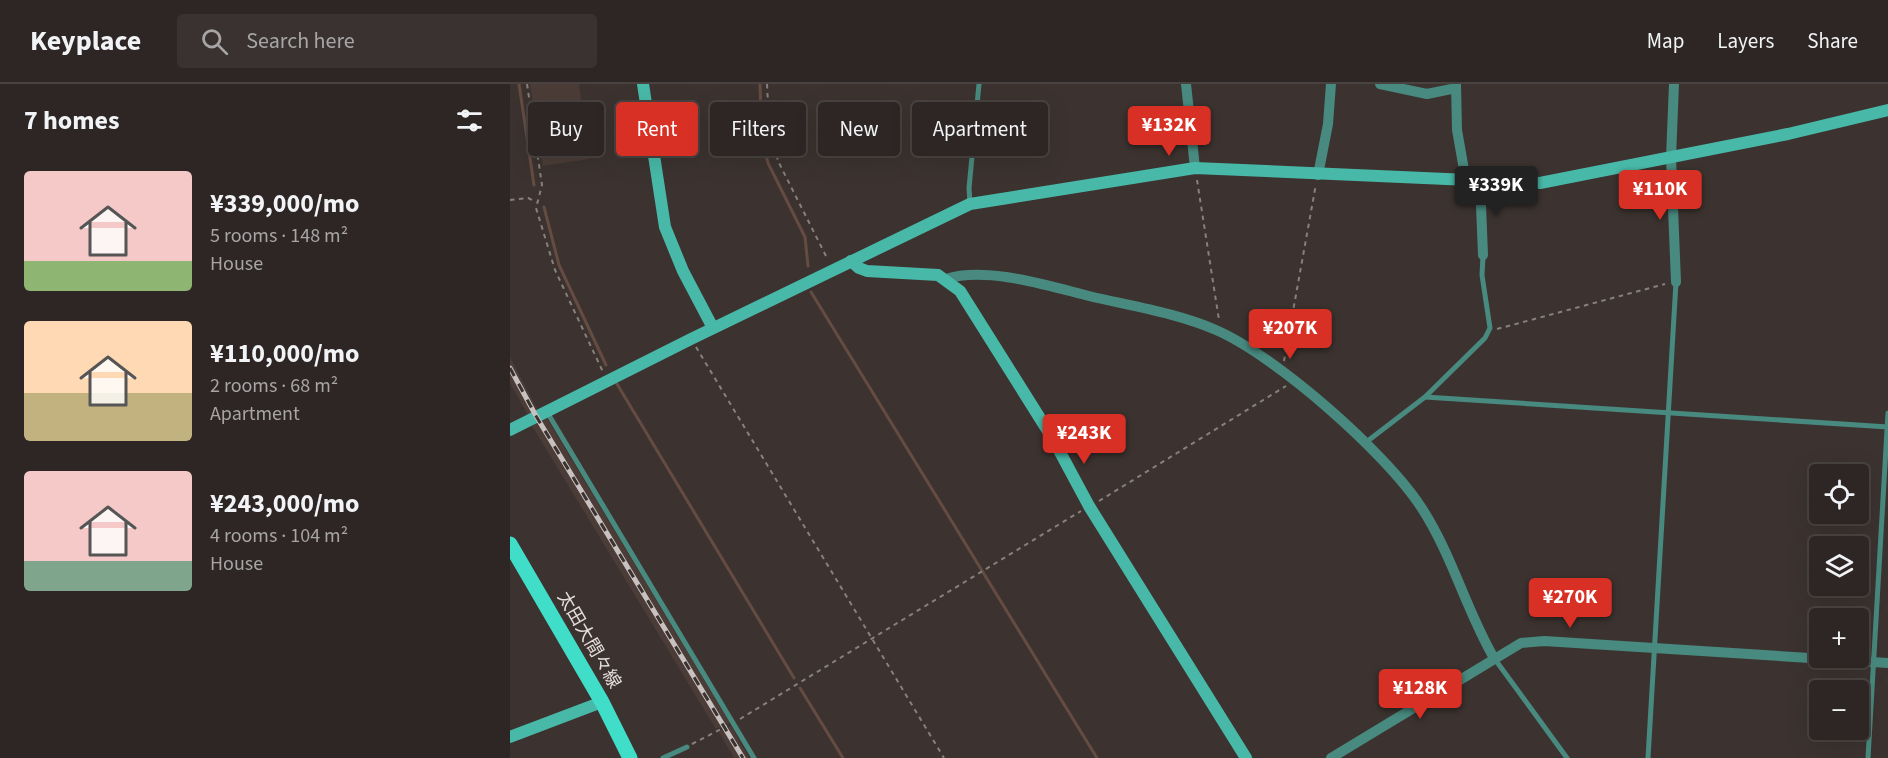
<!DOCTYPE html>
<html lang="en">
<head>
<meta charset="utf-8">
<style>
  :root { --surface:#2d2624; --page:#393231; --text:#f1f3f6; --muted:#a7a5a6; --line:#484341; --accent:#d93025 }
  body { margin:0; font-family:"Source Sans 3","Noto Sans JP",sans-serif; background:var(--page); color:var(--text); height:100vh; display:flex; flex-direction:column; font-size:22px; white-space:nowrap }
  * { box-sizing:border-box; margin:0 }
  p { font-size:20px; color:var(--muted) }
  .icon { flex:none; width:33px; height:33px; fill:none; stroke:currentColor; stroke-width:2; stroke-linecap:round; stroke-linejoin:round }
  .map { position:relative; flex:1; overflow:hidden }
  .details { display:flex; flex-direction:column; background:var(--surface); width:510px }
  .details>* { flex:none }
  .guide { position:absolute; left:18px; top:18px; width:570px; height:54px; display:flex; gap:12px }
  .controls { position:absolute; left:1299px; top:380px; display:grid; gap:12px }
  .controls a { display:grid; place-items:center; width:60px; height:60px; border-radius:6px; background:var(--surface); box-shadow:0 6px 24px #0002,0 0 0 2px var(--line); font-size:30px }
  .price { position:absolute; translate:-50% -51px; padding:0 14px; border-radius:6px; background:var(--accent); color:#fff; font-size:20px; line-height:39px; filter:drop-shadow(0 2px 3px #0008) }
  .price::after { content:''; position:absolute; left:50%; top:36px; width:18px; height:14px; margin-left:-9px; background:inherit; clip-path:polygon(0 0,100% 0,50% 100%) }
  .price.on { background:#222; color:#fff }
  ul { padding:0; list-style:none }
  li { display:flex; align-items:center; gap:18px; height:150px; padding:0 24px }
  li span { display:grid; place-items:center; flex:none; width:168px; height:120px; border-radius:6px; color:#555 }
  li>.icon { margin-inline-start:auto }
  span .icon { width:72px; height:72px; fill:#fffc; stroke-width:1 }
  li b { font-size:26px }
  h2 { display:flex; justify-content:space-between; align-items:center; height:72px; padding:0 24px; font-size:26px }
  .chip { padding:0 21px; border-radius:6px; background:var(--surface); box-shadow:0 6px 24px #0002,0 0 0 2px var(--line); font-size:21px; line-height:54px }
  .chip.on { background:var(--accent); color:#fff }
  header { display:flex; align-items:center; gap:36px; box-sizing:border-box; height:84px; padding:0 30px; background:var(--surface); border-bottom:2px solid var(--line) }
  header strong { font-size:28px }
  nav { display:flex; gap:33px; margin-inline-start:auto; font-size:21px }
  .search { width:420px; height:54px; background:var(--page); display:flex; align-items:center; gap:15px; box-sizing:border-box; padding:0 21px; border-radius:6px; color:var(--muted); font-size:22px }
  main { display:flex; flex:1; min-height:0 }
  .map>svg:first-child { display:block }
  .built { fill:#4b3c37 }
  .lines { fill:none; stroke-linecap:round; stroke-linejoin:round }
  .stream { stroke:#644c43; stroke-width:3 }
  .path { stroke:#87807d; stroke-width:2; stroke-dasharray:4.5 4.5; stroke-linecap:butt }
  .lane { stroke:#488a7f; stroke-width:5 }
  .street { stroke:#488a7f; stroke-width:10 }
  .secondary { stroke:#48b9a8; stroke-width:12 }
  .primary { stroke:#40dec8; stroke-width:15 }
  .rail-casing { stroke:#c8c1bf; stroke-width:5 }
  .rail { stroke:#3c3330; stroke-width:3; stroke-dasharray:9; stroke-linecap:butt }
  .labels { text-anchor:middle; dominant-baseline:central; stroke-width:6; stroke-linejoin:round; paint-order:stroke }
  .street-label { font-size:18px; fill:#e4dedc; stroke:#3c3330 }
</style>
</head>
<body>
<header>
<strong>Keyplace</strong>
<div class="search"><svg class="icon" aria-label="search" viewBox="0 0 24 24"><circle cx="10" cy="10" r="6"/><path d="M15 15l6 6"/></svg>Search here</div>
<nav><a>Map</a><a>Layers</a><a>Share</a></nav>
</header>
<main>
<section class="details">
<h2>7 homes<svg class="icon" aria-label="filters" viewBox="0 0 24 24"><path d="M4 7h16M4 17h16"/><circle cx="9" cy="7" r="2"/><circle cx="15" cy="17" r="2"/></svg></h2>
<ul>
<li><span style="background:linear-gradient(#f6c9c9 75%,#8fb573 0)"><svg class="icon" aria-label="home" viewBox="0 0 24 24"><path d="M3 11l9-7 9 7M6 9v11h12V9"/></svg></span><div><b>¥339,000/mo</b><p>5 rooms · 148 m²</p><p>House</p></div></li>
<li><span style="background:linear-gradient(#ffd9b3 60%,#c2b280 0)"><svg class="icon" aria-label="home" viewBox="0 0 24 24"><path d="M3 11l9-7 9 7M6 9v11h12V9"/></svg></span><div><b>¥110,000/mo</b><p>2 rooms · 68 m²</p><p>Apartment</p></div></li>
<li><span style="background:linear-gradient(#f6c9c9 75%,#7fa58c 0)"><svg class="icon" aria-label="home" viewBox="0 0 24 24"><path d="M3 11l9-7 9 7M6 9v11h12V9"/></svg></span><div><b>¥243,000/mo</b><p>4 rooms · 104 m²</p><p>House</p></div></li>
</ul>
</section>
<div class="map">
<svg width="1378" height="674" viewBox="0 0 1378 674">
  <rect width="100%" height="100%" fill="#3c3330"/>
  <g class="built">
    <polygon points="20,0 69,0 79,75 33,82"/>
    <polygon points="0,273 27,325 18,331 0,299"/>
    <polygon points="36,333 220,639 206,645 21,340"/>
    <polygon points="221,642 239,674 224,674 209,648"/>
  </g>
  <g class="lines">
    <g class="stream">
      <polyline points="9,0 24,101"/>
      <polyline points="250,0 252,55 258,79 295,153 298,182"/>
      <polyline points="34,123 49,181 96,281"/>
      <polyline points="301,208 587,674"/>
      <polyline points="107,300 284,594"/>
      <polyline points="290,604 333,674"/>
    </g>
    <g class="path">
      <polyline points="17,0 32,101 26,124 45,186 93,288"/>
      <polyline points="257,0 259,40 268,77 318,176"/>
      <polyline points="687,96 709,236"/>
      <polyline points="0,116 18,114 26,118"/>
      <polyline points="987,245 1155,200"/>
      <polyline points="186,263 434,674"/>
      <polyline points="774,277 806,100"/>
      <polyline points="589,417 776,302"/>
      <polyline points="230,635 571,427"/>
      <polyline points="182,660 217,642"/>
    </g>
    <g class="lane">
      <polyline points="460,120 459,104 469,0"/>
      <polyline points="915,313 1378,343"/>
      <polyline points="37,328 244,674"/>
      <polyline points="855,359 915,313 975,254 980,244 972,191 973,172"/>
      <polyline points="984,574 1057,674"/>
      <polyline points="153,674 177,663"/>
      <polyline points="1138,674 1166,198"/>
      <polyline points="1358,674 1378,329"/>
    </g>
    <g class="street">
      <polyline points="676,0 685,84"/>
      <polyline points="870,0 917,10 946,4"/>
      <polyline points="946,0 947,46 956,97"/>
      <polyline points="1164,0 1161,74 1166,198"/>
      <polyline points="808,91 818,40 821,0"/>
      <polyline points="970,97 973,171"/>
      <path d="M436,195C476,182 539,202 579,212C621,222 667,229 706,246C766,272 875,368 911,423C942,470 956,526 984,574"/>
      <polyline points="821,674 1011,559 1034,557 1378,579"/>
    </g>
    <g class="secondary">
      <polyline points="133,0 155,143 173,187 203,244"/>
      <polyline points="341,177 349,184 357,187 428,191 450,207 543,355 579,422 736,674"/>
      <polyline points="0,346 181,255 460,120 685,84 1030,99 1278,50 1378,26"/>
      <polyline points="0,653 92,618"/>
    </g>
    <polyline class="primary" points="0,460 92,618 120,674"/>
    <g class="rail-casing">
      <polyline id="rail" points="0,284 26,332 233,674"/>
    </g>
    <use href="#rail" class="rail"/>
  </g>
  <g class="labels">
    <g class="street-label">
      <text transform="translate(79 556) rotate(60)">太田大間々線</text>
    </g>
  </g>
</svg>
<div class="controls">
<a><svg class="icon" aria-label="locate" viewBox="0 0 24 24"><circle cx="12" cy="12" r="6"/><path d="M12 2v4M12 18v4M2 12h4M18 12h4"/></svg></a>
<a><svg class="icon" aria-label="layers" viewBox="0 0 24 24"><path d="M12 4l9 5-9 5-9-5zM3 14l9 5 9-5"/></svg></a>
<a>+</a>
<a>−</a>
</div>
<b class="price" style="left:659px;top:73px">¥132K</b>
<b class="price on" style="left:986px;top:133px">¥339K</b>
<b class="price" style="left:1150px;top:137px">¥110K</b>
<b class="price" style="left:780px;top:276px">¥207K</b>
<b class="price" style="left:574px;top:381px">¥243K</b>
<b class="price" style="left:1060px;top:545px">¥270K</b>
<b class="price" style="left:910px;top:636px">¥128K</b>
<div class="guide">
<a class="chip">Buy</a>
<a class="chip on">Rent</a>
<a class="chip">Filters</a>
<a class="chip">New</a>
<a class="chip">Apartment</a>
</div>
</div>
</main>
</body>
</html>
